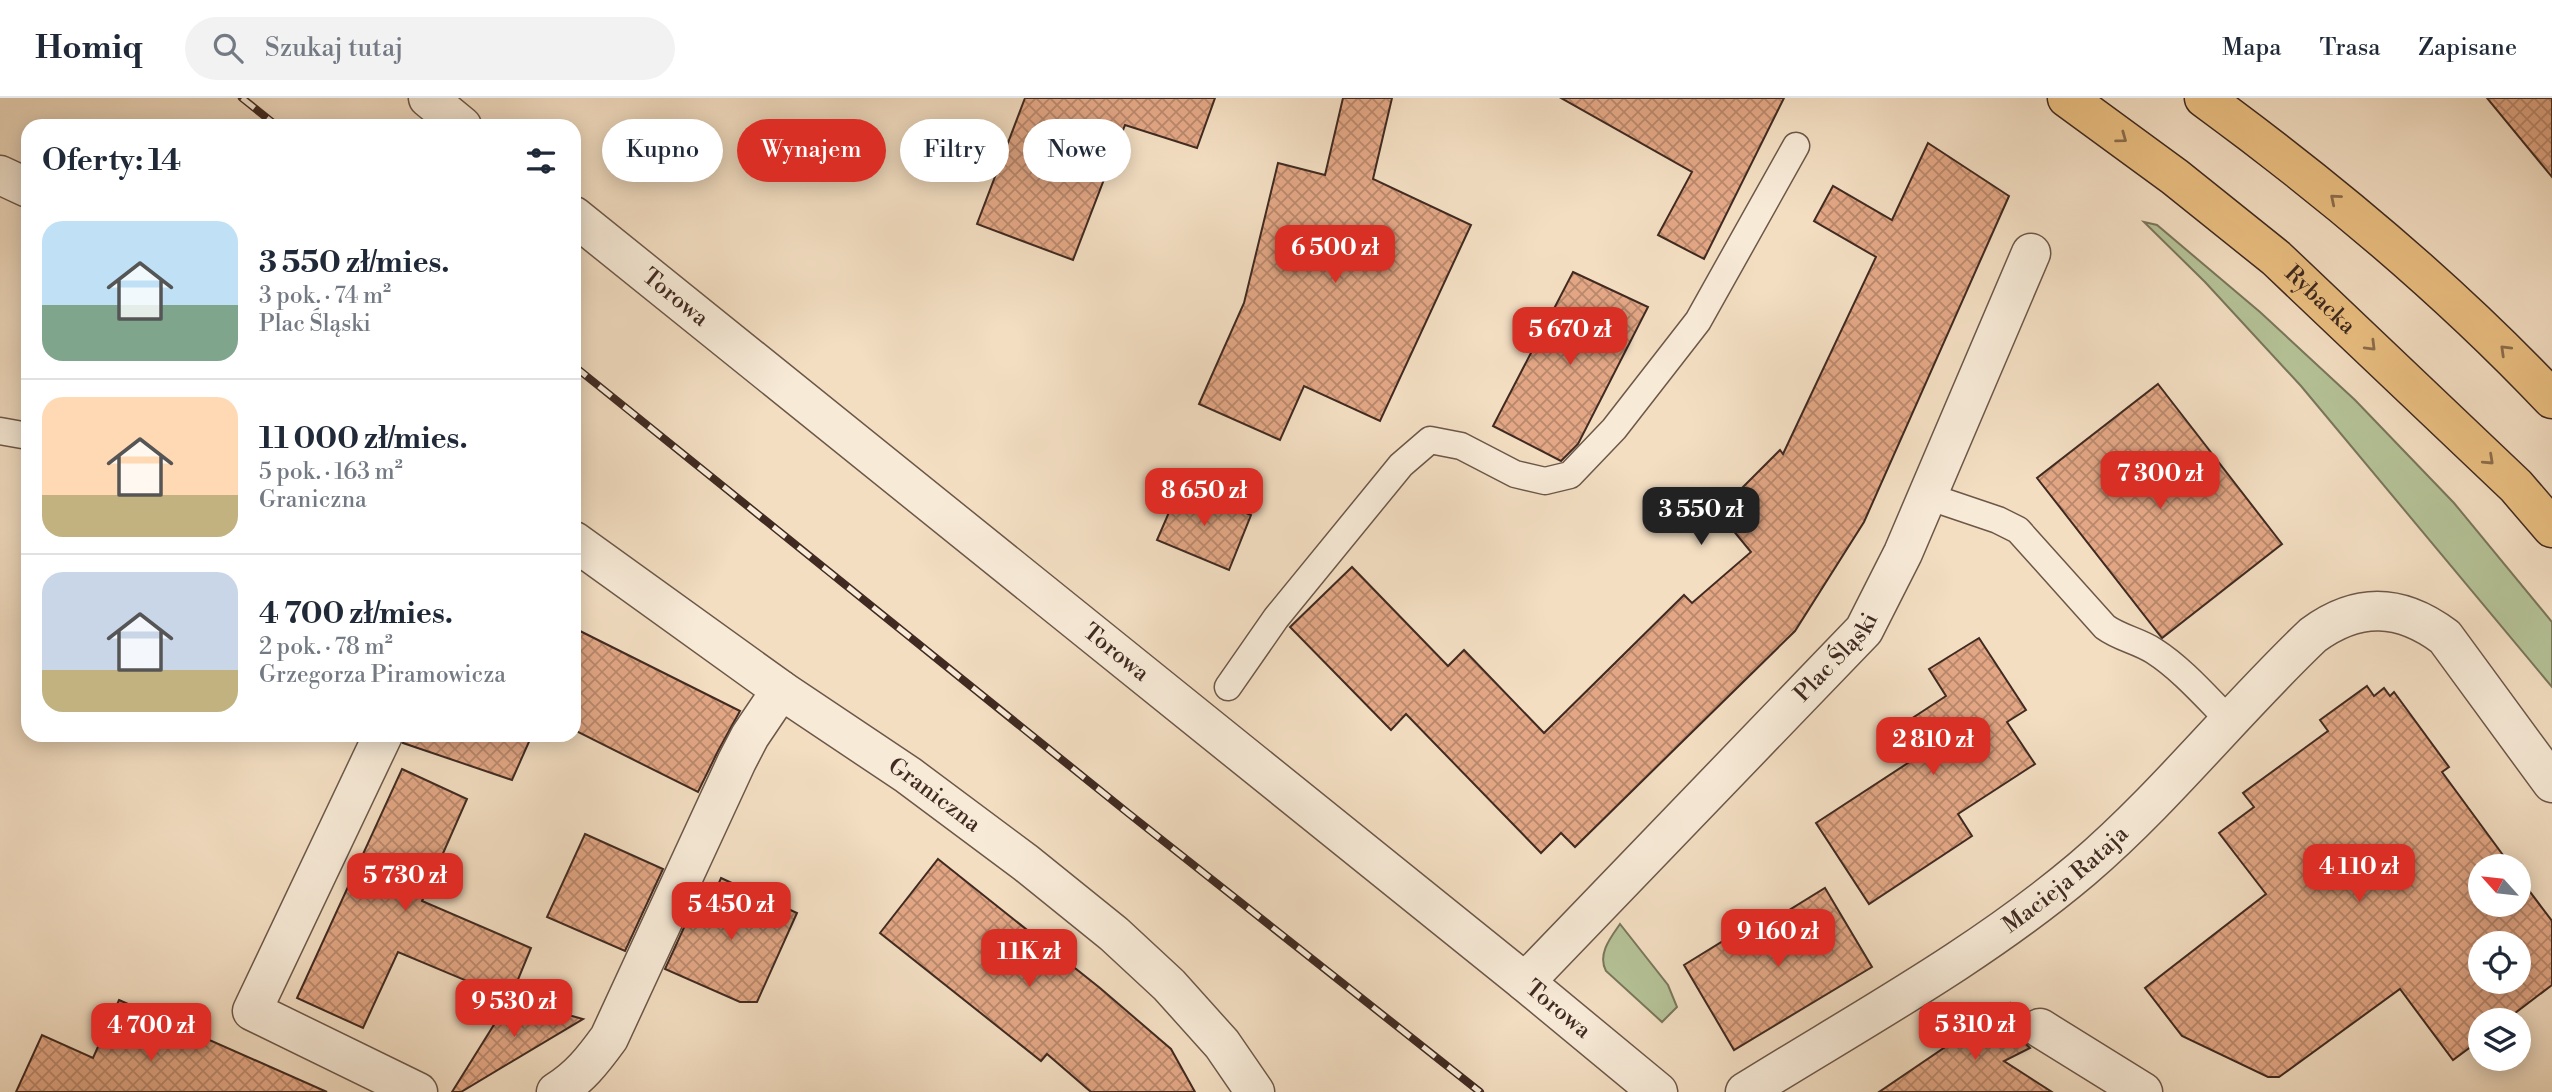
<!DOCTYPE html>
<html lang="pl">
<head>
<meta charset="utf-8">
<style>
  :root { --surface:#fff; --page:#f2f2f3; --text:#1f2937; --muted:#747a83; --line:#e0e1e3; --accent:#d93025 }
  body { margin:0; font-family:"Libre Bodoni",serif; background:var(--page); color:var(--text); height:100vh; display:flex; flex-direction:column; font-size:26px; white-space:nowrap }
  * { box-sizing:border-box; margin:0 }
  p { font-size:23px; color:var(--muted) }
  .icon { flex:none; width:38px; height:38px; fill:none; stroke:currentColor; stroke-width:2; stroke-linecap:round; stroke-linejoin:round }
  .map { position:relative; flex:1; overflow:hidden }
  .sheet { position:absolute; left:21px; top:21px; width:560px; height:623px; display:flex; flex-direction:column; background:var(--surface); border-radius:21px; box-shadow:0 4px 18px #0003 }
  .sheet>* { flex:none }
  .banner { position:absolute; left:602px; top:21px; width:665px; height:63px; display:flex; gap:14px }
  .needle { width:46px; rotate:297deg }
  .controls { position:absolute; left:2468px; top:756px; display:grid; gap:14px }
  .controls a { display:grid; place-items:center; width:63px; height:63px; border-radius:50%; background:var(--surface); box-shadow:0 4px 18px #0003; font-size:35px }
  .price { position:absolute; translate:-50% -60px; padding:0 16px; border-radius:14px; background:var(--accent); color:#fff; font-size:23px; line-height:46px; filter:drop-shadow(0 2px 4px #0008) }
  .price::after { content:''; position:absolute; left:50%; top:42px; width:21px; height:16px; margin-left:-10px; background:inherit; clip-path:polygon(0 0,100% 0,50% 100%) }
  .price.active { background:#222; color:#fff }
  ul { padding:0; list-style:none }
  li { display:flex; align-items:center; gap:21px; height:175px; padding:0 21px }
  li+li { border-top:2px solid var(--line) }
  li span { display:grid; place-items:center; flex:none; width:196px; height:140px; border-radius:21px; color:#555 }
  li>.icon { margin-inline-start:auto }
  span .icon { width:84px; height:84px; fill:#fffc; stroke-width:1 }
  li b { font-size:30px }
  h2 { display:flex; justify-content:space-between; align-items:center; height:84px; padding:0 21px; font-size:30px }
  .chip { padding:0 24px; border-radius:32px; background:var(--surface); box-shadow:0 4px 18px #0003; font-size:24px; line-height:63px }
  .chip.active { background:var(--accent); color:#fff }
  header { display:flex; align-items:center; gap:42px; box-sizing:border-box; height:98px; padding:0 35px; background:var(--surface); border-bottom:2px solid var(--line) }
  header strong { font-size:33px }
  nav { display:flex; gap:38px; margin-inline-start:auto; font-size:24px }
  .search { width:490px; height:63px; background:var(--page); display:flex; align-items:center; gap:18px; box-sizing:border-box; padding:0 24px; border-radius:38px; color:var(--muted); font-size:26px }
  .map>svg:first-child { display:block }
  .green { fill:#b5c297; stroke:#7a765c; stroke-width:2 }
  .building { fill:url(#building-cross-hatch); stroke:#402a21; stroke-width:2; fill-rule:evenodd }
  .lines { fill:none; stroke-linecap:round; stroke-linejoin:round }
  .service-casing { stroke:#6d5749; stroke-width:29 }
  .minor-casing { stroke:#6d5749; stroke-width:41 }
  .primary-casing { stroke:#402a21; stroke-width:41 }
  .service { stroke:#f7ead7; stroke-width:26 }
  .minor { stroke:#f7ead7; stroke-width:38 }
  .primary { stroke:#eabf81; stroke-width:38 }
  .rail-casing { stroke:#402a21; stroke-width:8 }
  .rail { stroke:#f7ead7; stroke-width:5; stroke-dasharray:16; stroke-linecap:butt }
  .oneway { stroke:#8c6d4c }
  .labels { text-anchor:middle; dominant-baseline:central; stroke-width:7; stroke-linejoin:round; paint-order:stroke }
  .street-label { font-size:23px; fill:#402a21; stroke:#f7ead7 }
</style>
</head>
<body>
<header>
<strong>Homiq</strong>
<div class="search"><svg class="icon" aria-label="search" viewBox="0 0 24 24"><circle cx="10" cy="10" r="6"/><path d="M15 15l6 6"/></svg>Szukaj tutaj</div>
<nav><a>Mapa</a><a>Trasa</a><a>Zapisane</a></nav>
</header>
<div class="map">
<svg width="2552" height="994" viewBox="0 0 2552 994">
  <defs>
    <pattern id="building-cross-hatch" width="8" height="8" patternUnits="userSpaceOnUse" patternTransform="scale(1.75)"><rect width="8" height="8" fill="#e3a785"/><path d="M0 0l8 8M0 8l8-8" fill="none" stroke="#b9886c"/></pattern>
  </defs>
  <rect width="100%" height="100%" fill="#f3dec2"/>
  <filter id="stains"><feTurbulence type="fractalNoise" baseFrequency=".00286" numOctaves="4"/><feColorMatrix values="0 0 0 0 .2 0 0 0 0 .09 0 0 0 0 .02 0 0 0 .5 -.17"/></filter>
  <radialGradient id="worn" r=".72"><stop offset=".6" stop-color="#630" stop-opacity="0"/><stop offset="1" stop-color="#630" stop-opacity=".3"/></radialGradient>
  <g class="green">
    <polygon points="2144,124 2157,127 2260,214 2355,302 2454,405 2552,524 2552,589 2301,288 2205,184"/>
    <path d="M1620,826L1668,887L1677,909L1662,924L1606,873C1597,856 1611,839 1620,826Z"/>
  </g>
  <g class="building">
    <polygon points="1025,0 1215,0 1197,50 1125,27 1073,162 977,126"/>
    <polygon points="1343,0 1392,0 1373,81 1471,127 1380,323 1304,288 1280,342 1199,306 1244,205 1278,65 1325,77"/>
    <polygon points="1561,0 1784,0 1704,161 1658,137 1692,74"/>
    <polygon points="2487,0 2552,0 2552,79"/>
    <polygon points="1928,45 2009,98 1864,424 1795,533 1575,749 1561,735 1541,755 1406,616 1391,632 1290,529 1352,469 1448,568 1464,552 1544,635 1684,497 1692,505 1751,454 1718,414 1780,352 1783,356 1876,159 1814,123 1833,88 1892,122"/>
    <polygon points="1573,174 1648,209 1578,346 1561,363 1493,328"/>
    <polygon points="2158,286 2282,446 2162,540 2037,380"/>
    <polygon points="1180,389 1251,417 1229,472 1157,442"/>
    <polygon points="574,530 740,613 718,653 698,694 574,632"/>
    <polygon points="1979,540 2026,612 2007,624 2035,666 1958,716 1972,738 1869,806 1816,725 1911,663 1891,634 1946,598 1929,571"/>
    <path d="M2367,588L2374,598L2384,590L2390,598L2394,594L2449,669L2442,674L2511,768H2480V807H2518V778L2552,823V887L2506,922H2480V942L2453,962L2400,891L2279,979H2268L2182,938L2145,890L2266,796L2219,735L2254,709L2243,695L2328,633L2320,622ZM2480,845H2518V884H2480Z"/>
    <polygon points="405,637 532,637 512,682 403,645"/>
    <polygon points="402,671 467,701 422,803 531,850 510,901 398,854 363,930 297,900"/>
    <polygon points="585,736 663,771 625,853 547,819"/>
    <polygon points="938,761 1100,890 1171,951 1195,994 1091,994 1047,956 1041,963 880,835"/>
    <polygon points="721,780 797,815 757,904 740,904 665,871 703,788 715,794"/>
    <polygon points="1825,790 1872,869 1734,952 1684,867 1728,840 1732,847"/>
    <polygon points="510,901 583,921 461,994 452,994"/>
    <polygon points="119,902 327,994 16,994 42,937 93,960"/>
    <polygon points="2010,905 2020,922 2018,930 2020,940 2030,950 2004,963 2052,994 1879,994"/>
  </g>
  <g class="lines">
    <g class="service-casing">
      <g id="service">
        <polyline points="0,333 28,338"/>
        <path d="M1927,398L1998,422L2018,432L2105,529C2120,540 2139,543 2154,553C2182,571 2206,599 2230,623"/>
        <polyline points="1228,589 1276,520 1401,367 1430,342 1461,348 1515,376 1545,383 1570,377 1614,331 1698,223 1796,48"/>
      </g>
    </g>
    <g class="minor-casing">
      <g id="minor">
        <polyline points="428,0 462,28"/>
        <polyline points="0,77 28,90"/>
        <path id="s1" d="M574,118L1525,884L1658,994"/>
        <path id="s2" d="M574,443L781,592L908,677L1026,765L1114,836L1169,887L1222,946L1255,994"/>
        <polyline points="383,637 252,913 418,994"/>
        <path id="s3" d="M1525,884L1864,532L1903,455L2031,155"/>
        <polyline points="2040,930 2143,994"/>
        <path d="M556,994C579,980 593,962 609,940L737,663L750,638L781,592"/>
        <path id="s4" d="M1745,994C1859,923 1979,858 2082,771C2165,700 2234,612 2313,537C2358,504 2401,506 2445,539L2552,685"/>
      </g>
    </g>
    <g class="primary-casing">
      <g id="primary">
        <path id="s5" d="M2067,0L2175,79L2276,160L2516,388L2552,430"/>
        <path d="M2204,0C2327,90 2447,190 2552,301"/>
      </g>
    </g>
    <use href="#service" class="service"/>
    <use href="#minor" class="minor"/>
    <use href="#primary" class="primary"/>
    <g class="rail-casing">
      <g id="rail">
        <polyline points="242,0 277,28"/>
        <polyline points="574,268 1128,715 1480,994"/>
      </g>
    </g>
    <use href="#rail" class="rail"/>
  </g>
  <defs><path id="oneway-chevron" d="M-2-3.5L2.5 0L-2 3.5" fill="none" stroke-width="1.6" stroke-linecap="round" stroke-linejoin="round" transform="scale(1.75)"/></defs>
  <g class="oneway">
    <use href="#oneway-chevron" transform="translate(2122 40) rotate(36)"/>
    <use href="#oneway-chevron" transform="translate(2335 101) rotate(-140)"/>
    <use href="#oneway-chevron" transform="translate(2371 248) rotate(45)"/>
    <use href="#oneway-chevron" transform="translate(2505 252) rotate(-136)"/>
    <use href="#oneway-chevron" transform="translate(2489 362) rotate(43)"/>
  </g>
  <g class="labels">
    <g class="street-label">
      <text stroke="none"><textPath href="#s1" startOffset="130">Torowa</textPath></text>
      <text stroke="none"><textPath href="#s5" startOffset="324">Rybacka</textPath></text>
      <text stroke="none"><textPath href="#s1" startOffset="696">Torowa</textPath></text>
      <text stroke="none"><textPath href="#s3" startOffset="450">Plac Śląski</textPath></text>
      <text stroke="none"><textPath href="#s2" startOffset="441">Graniczna</textPath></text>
      <text stroke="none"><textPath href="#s4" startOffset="385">Macieja Rataja</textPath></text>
      <text stroke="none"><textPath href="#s1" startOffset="1264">Torowa</textPath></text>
    </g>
  </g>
  <rect width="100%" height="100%" filter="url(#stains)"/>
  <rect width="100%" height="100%" fill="url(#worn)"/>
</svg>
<div class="controls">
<a><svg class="needle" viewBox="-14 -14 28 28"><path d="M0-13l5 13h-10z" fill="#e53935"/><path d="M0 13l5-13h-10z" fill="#747a83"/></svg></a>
<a><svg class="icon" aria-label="locate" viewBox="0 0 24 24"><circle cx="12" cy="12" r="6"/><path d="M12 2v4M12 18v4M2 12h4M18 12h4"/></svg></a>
<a><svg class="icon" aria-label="layers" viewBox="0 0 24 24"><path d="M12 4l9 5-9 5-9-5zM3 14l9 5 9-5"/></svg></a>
</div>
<b class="price" style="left:1335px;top:187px">6 500 zł</b>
<b class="price" style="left:1570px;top:269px">5 670 zł</b>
<b class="price" style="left:2160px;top:413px">7 300 zł</b>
<b class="price" style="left:1204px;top:430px">8 650 zł</b>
<b class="price active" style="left:1701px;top:449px">3 550 zł</b>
<b class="price" style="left:1933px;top:679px">2 810 zł</b>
<b class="price" style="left:2359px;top:806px">4 110 zł</b>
<b class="price" style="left:405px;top:815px">5 730 zł</b>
<b class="price" style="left:731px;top:844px">5 450 zł</b>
<b class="price" style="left:1778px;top:871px">9 160 zł</b>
<b class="price" style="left:1029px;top:891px">11K zł</b>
<b class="price" style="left:514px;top:941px">9 530 zł</b>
<b class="price" style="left:1975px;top:964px">5 310 zł</b>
<b class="price" style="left:151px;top:965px">4 700 zł</b>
<div class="banner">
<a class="chip">Kupno</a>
<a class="chip active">Wynajem</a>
<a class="chip">Filtry</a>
<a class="chip">Nowe</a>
</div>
<section class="sheet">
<h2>Oferty: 14<svg class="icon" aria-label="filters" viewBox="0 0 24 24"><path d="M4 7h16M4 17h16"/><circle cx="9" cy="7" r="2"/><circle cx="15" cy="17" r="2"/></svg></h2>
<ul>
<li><span style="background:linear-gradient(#bfe0f5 60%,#7fa58c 0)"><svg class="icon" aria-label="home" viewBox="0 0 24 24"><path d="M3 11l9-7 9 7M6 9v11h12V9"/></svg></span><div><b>3 550 zł/mies.</b><p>3 pok. · 74 m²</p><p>Plac Śląski</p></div></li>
<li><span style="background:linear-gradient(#ffd9b3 70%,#c2b280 0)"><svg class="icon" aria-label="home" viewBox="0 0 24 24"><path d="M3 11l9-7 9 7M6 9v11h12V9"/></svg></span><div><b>11 000 zł/mies.</b><p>5 pok. · 163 m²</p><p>Graniczna</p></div></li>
<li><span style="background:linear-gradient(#c9d6e8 70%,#c2b280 0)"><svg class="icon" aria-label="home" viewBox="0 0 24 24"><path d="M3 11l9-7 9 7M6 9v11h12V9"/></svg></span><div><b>4 700 zł/mies.</b><p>2 pok. · 78 m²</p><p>Grzegorza Piramowicza</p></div></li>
</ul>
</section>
</div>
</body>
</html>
